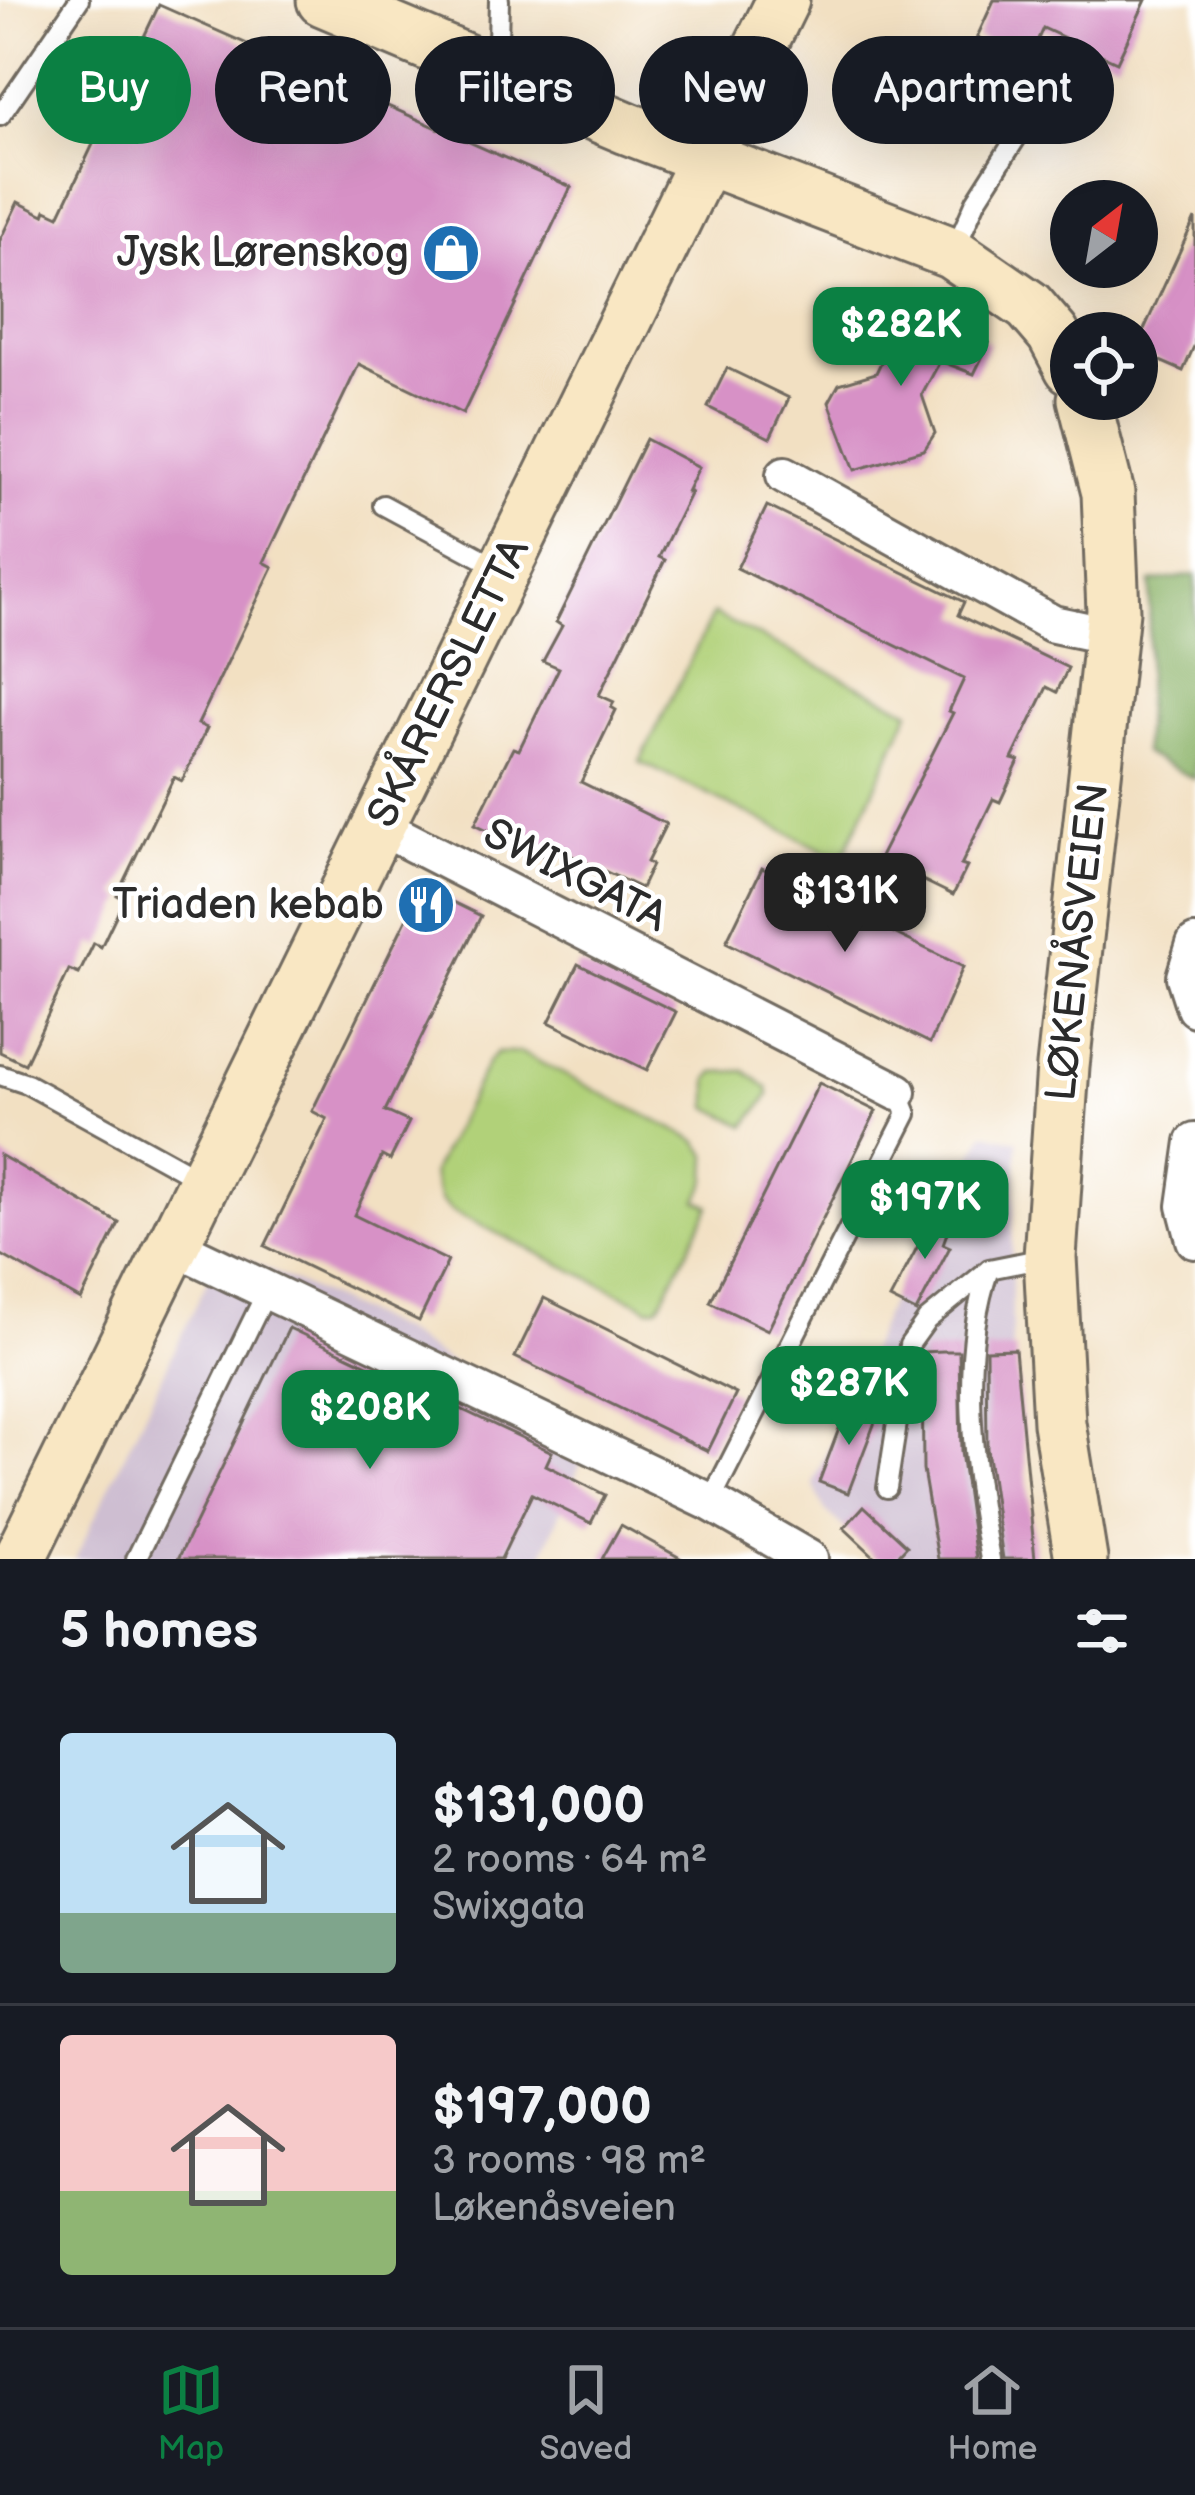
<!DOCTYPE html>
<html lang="en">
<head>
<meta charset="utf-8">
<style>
  :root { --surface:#171b24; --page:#242831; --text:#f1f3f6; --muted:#9ea1a6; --line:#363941; --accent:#0b8043 }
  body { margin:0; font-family:"Balsamiq Sans",sans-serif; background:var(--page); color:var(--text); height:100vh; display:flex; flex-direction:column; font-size:45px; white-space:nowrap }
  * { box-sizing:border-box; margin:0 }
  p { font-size:39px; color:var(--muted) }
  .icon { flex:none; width:66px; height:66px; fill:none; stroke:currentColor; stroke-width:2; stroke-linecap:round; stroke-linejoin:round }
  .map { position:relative; height:1559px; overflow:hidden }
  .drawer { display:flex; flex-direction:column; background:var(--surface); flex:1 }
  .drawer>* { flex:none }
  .guide { position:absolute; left:36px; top:36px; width:1125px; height:108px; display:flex; gap:24px }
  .needle { width:78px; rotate:31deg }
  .buttons { position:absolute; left:1050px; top:180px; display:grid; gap:24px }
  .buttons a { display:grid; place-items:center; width:108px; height:108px; border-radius:50%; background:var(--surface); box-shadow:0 12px 48px #0002; font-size:60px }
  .price { position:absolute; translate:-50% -102px; padding:0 27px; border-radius:24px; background:var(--accent); color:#fff; font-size:39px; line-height:78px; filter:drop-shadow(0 3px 6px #0008) }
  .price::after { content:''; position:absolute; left:50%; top:72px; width:36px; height:27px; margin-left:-18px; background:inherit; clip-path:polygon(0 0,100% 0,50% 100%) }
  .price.selected { background:#222; color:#fff }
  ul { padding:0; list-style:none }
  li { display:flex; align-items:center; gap:36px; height:300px; padding:0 60px }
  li+li { border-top:3px solid var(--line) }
  li span { display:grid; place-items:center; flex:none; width:336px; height:240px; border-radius:12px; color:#555 }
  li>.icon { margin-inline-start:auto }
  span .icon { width:144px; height:144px; fill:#fffc; stroke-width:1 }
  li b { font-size:51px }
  h2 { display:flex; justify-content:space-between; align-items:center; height:144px; padding:0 60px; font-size:51px }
  .pill { padding:0 42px; border-radius:54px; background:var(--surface); box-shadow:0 12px 48px #0002; font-size:42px; line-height:108px }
  .pill.selected { background:var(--accent); color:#fff }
  .tabs { display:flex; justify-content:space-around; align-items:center; height:168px; border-top:3px solid var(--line); background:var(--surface); font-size:33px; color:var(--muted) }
  .tabs a { display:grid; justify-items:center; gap:6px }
  .tabs .selected { color:var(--accent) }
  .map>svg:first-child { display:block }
  .industrial { fill:#cebed1 }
  .green { fill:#b1d179; stroke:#6e7e52; stroke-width:3 }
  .forest { fill:#8cb369; stroke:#5c6f4a; stroke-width:3 }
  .building { fill:#d791c6 }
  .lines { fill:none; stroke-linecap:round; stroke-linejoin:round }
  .lane-casing { stroke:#716a60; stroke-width:24 }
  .street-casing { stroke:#716a60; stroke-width:42 }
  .secondary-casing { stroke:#716a60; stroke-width:57 }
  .lane { stroke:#fff; stroke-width:18 }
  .street { stroke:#fff; stroke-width:36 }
  .secondary { stroke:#f9e7c3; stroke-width:51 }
  .labels { text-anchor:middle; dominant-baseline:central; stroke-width:9; stroke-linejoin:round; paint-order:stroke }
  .poi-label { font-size:42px; fill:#2b2b2b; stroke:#fff; text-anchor:end }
  .street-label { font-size:42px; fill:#2b2b2b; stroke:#fff }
</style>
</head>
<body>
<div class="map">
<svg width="1195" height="1559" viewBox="0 0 1195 1559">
  <rect width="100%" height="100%" fill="#fff"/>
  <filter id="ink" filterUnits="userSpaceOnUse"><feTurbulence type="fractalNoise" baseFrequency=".00833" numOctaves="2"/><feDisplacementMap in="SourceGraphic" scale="24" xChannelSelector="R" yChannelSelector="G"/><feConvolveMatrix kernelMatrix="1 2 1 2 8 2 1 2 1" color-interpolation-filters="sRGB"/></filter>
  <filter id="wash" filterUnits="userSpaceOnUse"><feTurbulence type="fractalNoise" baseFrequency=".004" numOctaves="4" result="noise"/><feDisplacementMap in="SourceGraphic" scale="48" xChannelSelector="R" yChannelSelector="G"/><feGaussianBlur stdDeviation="2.7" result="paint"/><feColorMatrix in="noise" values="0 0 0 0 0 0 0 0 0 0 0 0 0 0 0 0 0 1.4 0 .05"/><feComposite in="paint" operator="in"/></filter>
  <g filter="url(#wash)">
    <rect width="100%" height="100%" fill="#f2e0c2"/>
    <g class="industrial">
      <polygon points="985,1133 1018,1141 1012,1246 1012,1350 1032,1559 880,1559 825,1511 813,1484 886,1311"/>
      <polygon points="223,1248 404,1333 586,1451 541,1559 75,1559"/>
    </g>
    <g class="green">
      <polygon points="713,614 910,711 842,859 640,762"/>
      <polygon points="497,1053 521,1053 697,1141 708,1156 707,1180 698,1201 710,1206 659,1306 650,1308 640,1303 452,1211 440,1200 432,1173 488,1062"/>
      <polygon points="745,1071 768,1088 769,1095 746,1126 709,1107 709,1079 715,1072"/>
    </g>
    <polygon class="forest" points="1195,575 1195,779 1143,753 1151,582"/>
    <g id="blocks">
      <g class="building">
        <polygon points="994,0 1146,0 1117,62 1043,28 1028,61 977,37"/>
        <polygon points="159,5 571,187 463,414 359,364 264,562 273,567 198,724 207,728 182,781 174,777 117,895 124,899 101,947 94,943 79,974 69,970 25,1064 0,1052 0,240 18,202 44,215 46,210 59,216"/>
        <polygon points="1195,218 1195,344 1183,371 1137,351 1137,345"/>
        <polygon points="909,303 989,343 974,374 940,361 922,395 935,433 924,450 855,470 829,402 839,384 876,373"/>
        <polygon points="727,368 789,398 770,438 708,407"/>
        <polygon points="646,439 699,467 687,492 691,492 659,557 665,560 599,695 614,702 611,707 616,710 581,782 666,824 647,862 652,865 641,888 557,849 551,860 475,824 513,748 519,750 559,668 543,661 562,626 556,622"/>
        <polygon points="767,506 964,602 958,615 1068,668 1057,692 1047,687 1012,759 1019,761 1000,802 993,799 961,865 967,867 953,895 908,873 904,882 879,870 879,859 953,713 949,711 964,679 737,568"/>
        <polygon points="762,868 963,967 930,1043 726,942"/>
        <polygon points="422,887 481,916 385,1111 409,1122 390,1160 382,1156 354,1215 448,1261 419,1321 265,1246 327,1119 312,1111"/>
        <polygon points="578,964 676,1012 647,1070 549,1022"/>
        <polygon points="819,1083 876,1111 768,1330 710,1302"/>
        <polygon points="0,1155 119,1223 81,1300 0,1254"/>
        <polygon points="940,1204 955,1211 943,1244 950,1247 916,1312 890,1299"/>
        <polygon points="544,1298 736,1394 708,1451 515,1357"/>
        <polygon points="289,1328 552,1452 546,1465 605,1495 591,1523 532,1494 501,1559 178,1559"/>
        <polygon points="1015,1349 1035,1559 1003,1559 987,1449 986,1350"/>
        <polygon points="943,1351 959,1351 961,1452 976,1559 938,1559 923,1470 922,1352"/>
        <polygon points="849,1402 878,1414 848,1493 819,1482"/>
        <polygon points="864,1506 907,1546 895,1559 877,1559 844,1528"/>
        <polygon points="621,1525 682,1559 602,1559"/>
      </g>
    </g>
  </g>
  <g filter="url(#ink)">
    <use href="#blocks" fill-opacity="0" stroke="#716a60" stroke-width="3"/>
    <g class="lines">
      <g class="lane-casing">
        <g id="lane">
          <polyline points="488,65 498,43 499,0"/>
          <polyline points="0,116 79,0"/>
          <polyline points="955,249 976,201 1028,119"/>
          <polyline points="383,505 500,568"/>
          <polyline points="0,1075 27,1084 201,1180"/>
          <polyline points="887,1488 909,1345 927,1320 987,1271"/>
          <polyline points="710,1502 907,1114 898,1092"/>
          <polyline points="136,1559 267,1291"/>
          <path d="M990,1559C973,1468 958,1358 989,1269L1049,1257"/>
        </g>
      </g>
      <g class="street-casing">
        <g id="street">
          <polyline points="785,475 1053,624 1110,636"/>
          <polyline points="379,826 898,1092"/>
          <polyline points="1195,944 1185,977 1195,1008"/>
          <polyline points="1195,1142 1186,1206 1195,1240"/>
          <polyline points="174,1246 710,1502 809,1559"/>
        </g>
      </g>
      <g class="secondary-casing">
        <g id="secondary">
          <polyline points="323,0 627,128 952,253 1029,306 1053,334 1071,368"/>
          <polyline points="19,1559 783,0"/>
          <polyline points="1081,1559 1059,1423 1050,1257 1063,1066 1113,611 1108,493 1084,399"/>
        </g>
      </g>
      <use href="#lane" class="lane"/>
      <use href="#street" class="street"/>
      <use href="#secondary" class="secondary"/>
    </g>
  </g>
  <defs>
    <g id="shop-disc" transform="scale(3)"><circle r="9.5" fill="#1f6fb2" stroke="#fff"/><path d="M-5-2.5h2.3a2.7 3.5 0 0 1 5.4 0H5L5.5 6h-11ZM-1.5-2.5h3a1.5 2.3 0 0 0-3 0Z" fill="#fff"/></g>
    <g id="restaurant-disc" transform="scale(3)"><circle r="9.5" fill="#1f6fb2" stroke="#fff"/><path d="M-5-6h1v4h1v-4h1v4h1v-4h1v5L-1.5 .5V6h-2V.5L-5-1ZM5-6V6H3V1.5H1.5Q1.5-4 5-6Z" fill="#fff"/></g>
  </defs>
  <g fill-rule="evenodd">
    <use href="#shop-disc" x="451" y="253"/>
    <use href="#restaurant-disc" x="426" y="905"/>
  </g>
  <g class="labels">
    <g class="poi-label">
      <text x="409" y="253">Jysk Lørenskog</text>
      <text x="384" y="905">Triaden kebab</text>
    </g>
    <g class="street-label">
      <text transform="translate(449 683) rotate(-64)">SKÅRERSLETTA</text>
      <text transform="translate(575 876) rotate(27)">SWIXGATA</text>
      <text transform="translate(1078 942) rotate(-84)">LØKENÅSVEIEN</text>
    </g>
  </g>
</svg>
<div class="buttons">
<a><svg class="needle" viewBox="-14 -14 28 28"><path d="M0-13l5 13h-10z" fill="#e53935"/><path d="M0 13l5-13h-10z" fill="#9ea1a6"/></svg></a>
<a><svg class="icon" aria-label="locate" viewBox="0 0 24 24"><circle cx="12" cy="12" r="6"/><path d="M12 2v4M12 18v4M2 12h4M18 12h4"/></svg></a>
</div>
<b class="price" style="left:901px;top:389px">$282K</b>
<b class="price selected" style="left:845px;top:955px">$131K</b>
<b class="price" style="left:925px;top:1262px">$197K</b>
<b class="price" style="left:849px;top:1448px">$287K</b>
<b class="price" style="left:370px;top:1472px">$208K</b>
<div class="guide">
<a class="pill selected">Buy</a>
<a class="pill">Rent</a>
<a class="pill">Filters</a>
<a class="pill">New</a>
<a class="pill">Apartment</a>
</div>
</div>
<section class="drawer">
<h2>5 homes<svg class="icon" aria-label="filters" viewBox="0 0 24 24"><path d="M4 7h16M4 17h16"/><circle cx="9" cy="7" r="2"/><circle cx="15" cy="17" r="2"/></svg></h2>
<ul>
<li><span style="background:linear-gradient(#bfe0f5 75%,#7fa58c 0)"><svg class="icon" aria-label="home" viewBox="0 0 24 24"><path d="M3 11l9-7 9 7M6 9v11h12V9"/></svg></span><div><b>$131,000</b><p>2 rooms · 64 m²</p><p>Swixgata</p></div></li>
<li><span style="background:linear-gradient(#f6c9c9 65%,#8fb573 0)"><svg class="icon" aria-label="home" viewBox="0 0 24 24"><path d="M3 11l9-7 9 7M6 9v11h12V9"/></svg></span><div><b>$197,000</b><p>3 rooms · 98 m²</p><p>Løkenåsveien</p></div></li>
</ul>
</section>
<nav class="tabs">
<a class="selected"><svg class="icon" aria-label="map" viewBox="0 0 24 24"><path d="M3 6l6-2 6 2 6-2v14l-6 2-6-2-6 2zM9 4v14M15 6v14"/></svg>Map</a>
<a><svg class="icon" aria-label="saved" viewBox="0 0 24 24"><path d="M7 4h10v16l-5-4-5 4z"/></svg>Saved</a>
<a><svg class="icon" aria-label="home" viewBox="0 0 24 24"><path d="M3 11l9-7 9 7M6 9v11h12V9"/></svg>Home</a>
</nav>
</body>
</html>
